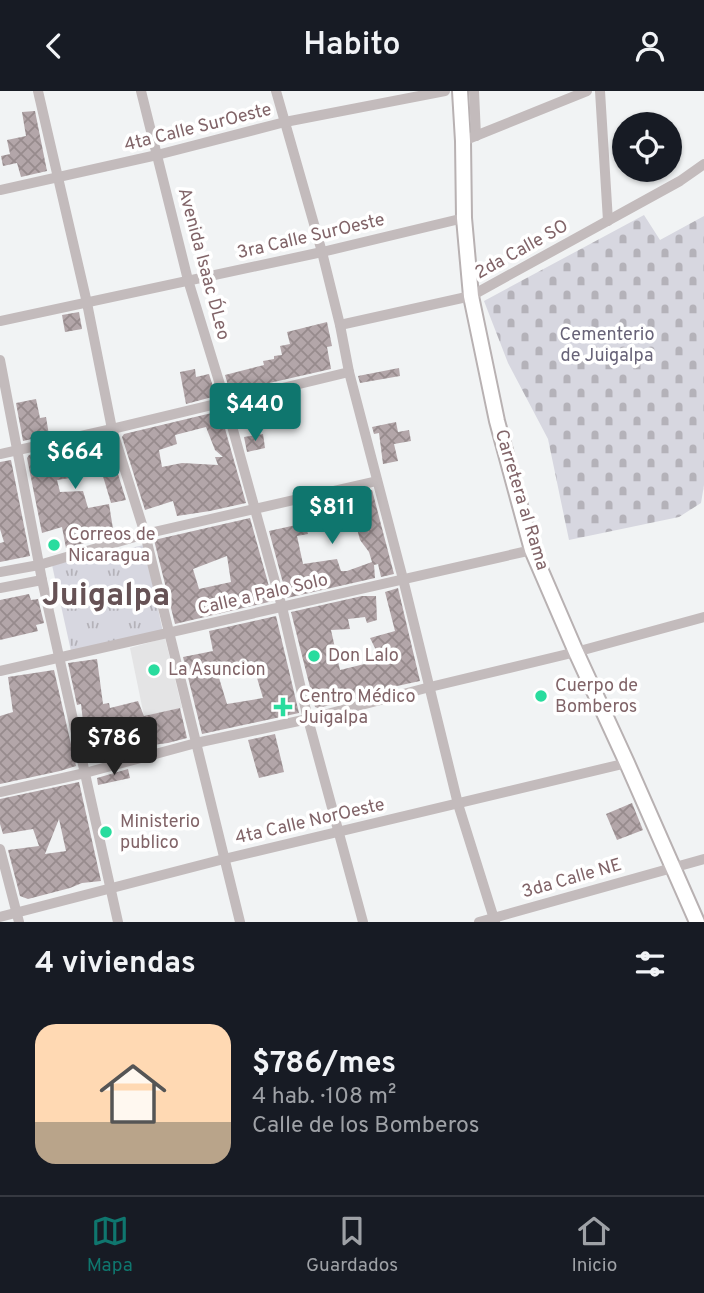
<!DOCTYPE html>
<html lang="es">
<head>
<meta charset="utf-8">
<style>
  :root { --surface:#171b24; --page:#242831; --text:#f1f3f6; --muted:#9ea1a6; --line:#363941; --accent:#0f766e }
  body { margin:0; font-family:Overpass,sans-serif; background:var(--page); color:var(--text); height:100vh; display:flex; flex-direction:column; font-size:26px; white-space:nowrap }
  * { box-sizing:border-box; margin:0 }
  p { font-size:23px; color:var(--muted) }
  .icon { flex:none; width:38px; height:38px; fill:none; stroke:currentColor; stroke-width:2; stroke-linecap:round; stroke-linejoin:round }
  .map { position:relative; height:831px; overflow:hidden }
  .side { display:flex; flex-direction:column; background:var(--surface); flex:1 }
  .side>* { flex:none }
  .fabs { position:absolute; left:612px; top:21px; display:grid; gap:14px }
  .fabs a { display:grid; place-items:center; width:70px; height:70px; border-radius:50%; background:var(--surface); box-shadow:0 2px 5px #0004; font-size:35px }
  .price { position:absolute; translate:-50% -60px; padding:0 16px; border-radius:7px; background:var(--accent); color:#fff; font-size:23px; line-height:46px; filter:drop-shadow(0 2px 4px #0008) }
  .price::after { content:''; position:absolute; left:50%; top:42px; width:21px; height:16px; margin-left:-10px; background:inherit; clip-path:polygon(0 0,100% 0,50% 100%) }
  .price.on { background:#222; color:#fff }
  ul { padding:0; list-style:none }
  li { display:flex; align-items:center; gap:21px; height:175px; padding:0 35px }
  li span { display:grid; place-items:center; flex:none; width:196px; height:140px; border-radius:21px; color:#555 }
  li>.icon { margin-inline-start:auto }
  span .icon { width:84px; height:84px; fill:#fffc; stroke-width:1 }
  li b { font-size:30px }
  h2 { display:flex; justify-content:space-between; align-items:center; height:84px; padding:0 35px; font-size:30px }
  header { display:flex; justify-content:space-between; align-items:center; height:91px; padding:0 35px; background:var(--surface); font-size:32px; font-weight:600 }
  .tabs { display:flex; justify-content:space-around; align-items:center; height:98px; border-top:2px solid var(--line); background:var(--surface); font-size:19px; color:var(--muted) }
  .tabs a { display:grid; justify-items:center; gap:4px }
  .tabs .on { color:var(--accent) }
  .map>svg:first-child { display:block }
  .built { fill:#e4e4e5 }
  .cemetery { fill:url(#cemetery-stones) }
  .park { fill:url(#park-tufts) }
  .building { fill:url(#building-cross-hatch); fill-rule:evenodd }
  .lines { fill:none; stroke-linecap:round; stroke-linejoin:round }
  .highway-casing { stroke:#b8b1b2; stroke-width:18 }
  .minor { stroke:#c3bbbc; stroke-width:10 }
  .highway { stroke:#fff; stroke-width:14 }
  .poi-dot { fill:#29dc9e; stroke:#fff; stroke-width:2.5 }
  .labels { text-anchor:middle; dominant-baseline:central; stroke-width:7; stroke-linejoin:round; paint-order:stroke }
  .street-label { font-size:18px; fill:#816468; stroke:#fff }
  .park-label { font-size:18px; fill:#686378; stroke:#fff }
  .poi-label { font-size:18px; fill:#816468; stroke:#fff; text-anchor:start }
  .town-label { font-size:32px; font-weight:bold; fill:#665255; stroke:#fff }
</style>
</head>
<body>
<header><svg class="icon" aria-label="back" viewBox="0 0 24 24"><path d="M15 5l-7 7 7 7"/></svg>Habito<svg class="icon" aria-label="person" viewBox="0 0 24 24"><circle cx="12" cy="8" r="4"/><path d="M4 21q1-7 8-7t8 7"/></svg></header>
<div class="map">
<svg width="704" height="831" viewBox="0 0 704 831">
  <defs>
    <pattern id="cemetery-stones" width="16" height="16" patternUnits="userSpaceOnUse" patternTransform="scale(1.75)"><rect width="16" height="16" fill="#d7d7e0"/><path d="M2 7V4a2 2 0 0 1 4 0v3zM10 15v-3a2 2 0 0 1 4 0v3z" fill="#b4b2b9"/></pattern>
    <pattern id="park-tufts" width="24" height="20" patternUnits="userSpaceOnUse" patternTransform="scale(1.75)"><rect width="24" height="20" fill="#d7d7e0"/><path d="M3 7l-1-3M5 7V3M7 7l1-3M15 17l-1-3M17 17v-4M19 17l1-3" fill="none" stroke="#b4b2b9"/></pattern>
    <pattern id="building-cross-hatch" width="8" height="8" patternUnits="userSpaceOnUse" patternTransform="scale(1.75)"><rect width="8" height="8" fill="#b3a6a9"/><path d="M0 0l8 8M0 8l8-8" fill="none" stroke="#978b8d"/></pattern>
  </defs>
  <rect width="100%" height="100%" fill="#f1f3f4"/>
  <polygon class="built" points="165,547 182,617 144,625 130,557"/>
  <polygon class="cemetery" points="644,124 660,149 704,125 704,394 701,412 679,426 569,449 548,348 508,272 484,210"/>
  <polygon class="park" points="144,454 163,541 71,560 52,474"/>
  <g class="building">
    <polygon points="35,20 47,80 21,86 17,72 3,75 1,65 10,63 7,49 26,45 22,21"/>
    <polygon points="79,221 82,238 65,241 62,224"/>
    <polygon points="327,231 332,255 327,256 331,278 230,301 225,284 264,274 263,270 274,268 274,265 282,264 280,255 290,253 287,241"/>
    <polygon points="399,277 400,285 360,292 358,285"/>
    <polygon points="195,278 196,286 209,283 216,305 186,313 180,281"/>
    <polygon points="284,304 290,332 279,334 273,307"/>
    <polygon points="36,308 40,327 46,326 49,344 23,350 16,312"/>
    <path d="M220,320L246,412L210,420L177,425L173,410L145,419L122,346L124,343ZM206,336L215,359L223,366H215L218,374L182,372L162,376L159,359L177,353L175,344Z"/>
    <polygon points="396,331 398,341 409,339 411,350 394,353 398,370 383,373 379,342 374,343 372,336"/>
    <polygon points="263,343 265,357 247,361 244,346"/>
    <polygon points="107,347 126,409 111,412 102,382 57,389 60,401 83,400 88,417 109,413 114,444 66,457 62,436 42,442 27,367 29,364"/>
    <polygon points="11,369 30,465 0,471 0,452 4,451 0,438 0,371"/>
    <path d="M372,399L394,483L381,486L378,473L374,474L375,487L287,507L269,440L305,432L301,415ZM351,427L352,435L356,434L360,449L369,461L372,471L347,480H341L337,468L303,473L297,445L308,443L305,432L328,428L330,436L337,434L336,429Z"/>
    <path d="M250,427L273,510L175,533L154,449ZM227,465L231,491L199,498L193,478Z"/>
    <polygon points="398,497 420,590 388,597 388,599 348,610 318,617 315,616 291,521 362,505 376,505 377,529 367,532 365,526 348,528 350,538 331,539 340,579 381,569 370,547 395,540 385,501"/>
    <polygon points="29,503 31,509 38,508 44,532 36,534 38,540 0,549 0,509"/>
    <path d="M276,525L299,622L202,643L183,566L213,560L209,540ZM252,570L263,607L227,613L216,577Z"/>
    <polygon points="97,568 103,613 109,612 110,617 138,610 144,625 180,617 187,647 168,652 137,656 138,659 93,670 86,638 84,639 81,613 77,614 68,572"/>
    <polygon points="54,579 76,675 60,680 0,693 0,625 13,621 8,586"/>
    <polygon points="275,643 284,681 259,687 248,649"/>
    <polygon points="128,678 130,687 98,694 97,687"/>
    <path d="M79,691L101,790L82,792L70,797L28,808L20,805L8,759L39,755L33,738L3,743L0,733V708ZM59,728L66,760L45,763Z"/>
    <polygon points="632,712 643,739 617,749 606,723"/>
  </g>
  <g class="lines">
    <g class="highway-casing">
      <polyline id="highway" points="460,0 463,50 464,127 471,205 497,330 532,459 576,561 627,672 697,831"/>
    </g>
    <g class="minor">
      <polyline points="38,0 87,212 112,338 145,443 240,831"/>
      <polyline points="141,0 188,189 225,310 282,516 308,628 363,831"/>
      <polyline points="276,0 322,161 340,234 349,281 403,488 458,713 495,831"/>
      <polyline points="474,0 476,45"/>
      <polyline points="600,0 608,130"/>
      <polyline points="463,50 587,0"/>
      <polyline points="0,99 157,64 285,31 445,0"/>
      <polyline points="0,230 322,161 464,127"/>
      <polyline points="340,234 471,205 680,90 704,73"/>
      <polyline points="0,269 42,489 0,497"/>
      <polyline points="0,363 112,338 349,281"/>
      <polyline points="0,481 39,474 145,443 377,390"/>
      <polyline points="42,489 118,831"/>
      <polyline points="0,580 532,459"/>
      <polyline points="0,701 85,682 196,652 308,628 430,596 576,561 704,526"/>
      <polyline points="0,758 19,831"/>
      <polyline points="0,826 224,768 627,672"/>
      <polyline points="479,831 704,768"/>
    </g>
    <use href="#highway" class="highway"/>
  </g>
  <g class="poi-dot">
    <circle cx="54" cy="454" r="7"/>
    <circle cx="314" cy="565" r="7"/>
    <circle cx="154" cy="579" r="7"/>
    <circle cx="541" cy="605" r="7"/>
    <path d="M279.5 605.5h7v7h7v7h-7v7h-7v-7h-7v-7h7z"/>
    <circle cx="106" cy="741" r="7"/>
  </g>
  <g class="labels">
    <g class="street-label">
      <text transform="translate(198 37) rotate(-14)">4ta Calle SurOeste</text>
      <text transform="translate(311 146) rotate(-13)">3ra Calle SurOeste</text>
      <text transform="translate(522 159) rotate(-29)">2da Calle SO</text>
      <text transform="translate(203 173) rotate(75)">Avenida Isaac D´Leo</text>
      <text transform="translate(521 409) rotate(73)">Carretera al Rama</text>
      <text transform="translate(263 504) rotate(-13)">Calle a Palo Solo</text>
      <text transform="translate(310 731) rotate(-13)">4ta Calle NorOeste</text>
      <text transform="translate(572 788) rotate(-16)">3da Calle NE</text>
    </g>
    <g class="park-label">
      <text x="607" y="244">Cementerio<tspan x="607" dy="21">de Juigalpa</tspan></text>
    </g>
    <g class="poi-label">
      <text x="68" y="444">Correos de<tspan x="68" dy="21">Nicaragua</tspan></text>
      <text x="328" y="565">Don Lalo</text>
      <text x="168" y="579">La Asuncion</text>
      <text x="555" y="595">Cuerpo de<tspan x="555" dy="21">Bomberos</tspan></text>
      <text x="299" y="606">Centro Médico<tspan x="299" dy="21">Juigalpa</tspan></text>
      <text x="120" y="731">Ministerio<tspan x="120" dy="21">publico</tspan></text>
    </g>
    <g class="town-label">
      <text x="106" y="506">Juigalpa</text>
    </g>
  </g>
</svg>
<div class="fabs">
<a><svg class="icon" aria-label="locate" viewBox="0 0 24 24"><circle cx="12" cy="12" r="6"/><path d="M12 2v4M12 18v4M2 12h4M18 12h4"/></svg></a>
</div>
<b class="price" style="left:255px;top:352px">$440</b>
<b class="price" style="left:75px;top:400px">$664</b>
<b class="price" style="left:332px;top:455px">$811</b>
<b class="price on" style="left:114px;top:686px">$786</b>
</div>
<section class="side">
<h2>4 viviendas<svg class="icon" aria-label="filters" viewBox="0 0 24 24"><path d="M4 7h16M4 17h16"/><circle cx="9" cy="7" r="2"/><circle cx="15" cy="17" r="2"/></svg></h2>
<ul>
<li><span style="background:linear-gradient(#ffd9b3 70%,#b9a48a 0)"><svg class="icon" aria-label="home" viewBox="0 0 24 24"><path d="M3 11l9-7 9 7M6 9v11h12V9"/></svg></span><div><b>$786/mes</b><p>4 hab. · 108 m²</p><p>Calle de los Bomberos</p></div></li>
</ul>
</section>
<nav class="tabs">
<a class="on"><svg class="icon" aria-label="map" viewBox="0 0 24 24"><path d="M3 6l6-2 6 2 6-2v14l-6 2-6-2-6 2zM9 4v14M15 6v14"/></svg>Mapa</a>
<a><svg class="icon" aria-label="saved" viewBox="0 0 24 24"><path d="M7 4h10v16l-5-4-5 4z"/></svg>Guardados</a>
<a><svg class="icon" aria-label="home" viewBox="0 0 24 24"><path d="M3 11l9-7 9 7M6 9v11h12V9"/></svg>Inicio</a>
</nav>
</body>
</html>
